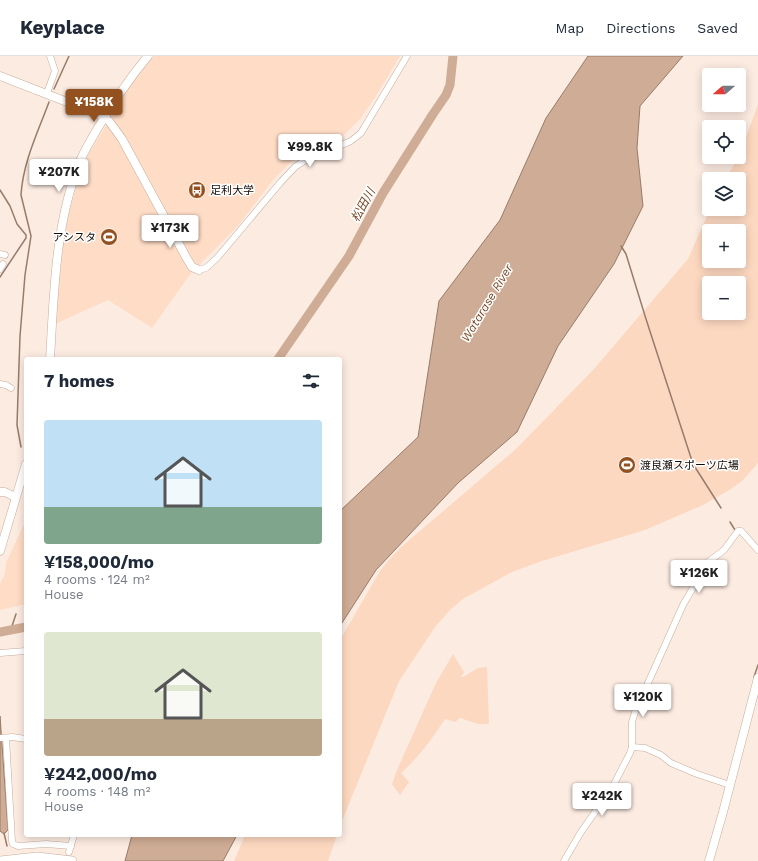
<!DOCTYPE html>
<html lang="en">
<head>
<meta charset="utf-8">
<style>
  :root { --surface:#fff; --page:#f2f2f3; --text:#1f2937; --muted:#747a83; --line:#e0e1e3; --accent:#945120 }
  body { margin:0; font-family:"Work Sans","Noto Sans JP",sans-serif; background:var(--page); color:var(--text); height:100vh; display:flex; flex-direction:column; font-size:15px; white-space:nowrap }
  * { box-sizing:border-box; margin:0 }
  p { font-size:13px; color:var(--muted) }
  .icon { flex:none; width:22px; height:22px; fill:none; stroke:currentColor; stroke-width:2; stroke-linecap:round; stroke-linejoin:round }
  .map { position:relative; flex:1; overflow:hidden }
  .side { position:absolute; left:24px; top:301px; width:318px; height:480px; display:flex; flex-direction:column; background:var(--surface); border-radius:4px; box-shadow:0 2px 10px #0003 }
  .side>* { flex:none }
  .needle { width:26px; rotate:250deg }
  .tools { position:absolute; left:702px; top:12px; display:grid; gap:8px }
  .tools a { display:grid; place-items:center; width:44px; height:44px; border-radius:4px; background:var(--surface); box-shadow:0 2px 10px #0003; font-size:20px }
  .price { position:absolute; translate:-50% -34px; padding:0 9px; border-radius:4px; background:#fff; color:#222; font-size:13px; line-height:26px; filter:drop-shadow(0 1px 2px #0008) }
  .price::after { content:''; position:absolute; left:50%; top:24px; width:12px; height:9px; margin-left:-6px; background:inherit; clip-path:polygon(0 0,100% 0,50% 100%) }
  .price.current { background:var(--accent); color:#fff }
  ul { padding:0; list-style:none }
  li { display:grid; align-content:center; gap:8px; height:212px; padding:0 20px }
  li span { display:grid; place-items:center; height:124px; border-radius:4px; color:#555 }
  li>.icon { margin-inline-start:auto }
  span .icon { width:72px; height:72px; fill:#fffc; stroke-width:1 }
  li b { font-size:17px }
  h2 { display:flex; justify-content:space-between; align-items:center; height:48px; padding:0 20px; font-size:17px }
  header { display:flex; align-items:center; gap:24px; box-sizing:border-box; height:56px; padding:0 20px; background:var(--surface); border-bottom:1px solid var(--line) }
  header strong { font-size:19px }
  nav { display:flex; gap:22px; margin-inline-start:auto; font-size:14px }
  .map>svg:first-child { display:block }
  .built { fill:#fedcc6 }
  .green { fill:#fdd8c1; fill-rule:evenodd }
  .water { fill:#cfac95; stroke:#977c6a }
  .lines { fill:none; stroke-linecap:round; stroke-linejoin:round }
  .stream { stroke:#977c6a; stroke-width:1.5 }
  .river { stroke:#cfac95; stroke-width:9 }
  .minor-casing { stroke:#c7ad9c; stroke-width:7 }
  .tertiary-casing { stroke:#c7ad9c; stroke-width:9 }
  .secondary-casing { stroke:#c7ad9c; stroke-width:10 }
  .minor { stroke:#fff; stroke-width:6 }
  .tertiary { stroke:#fff; stroke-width:8 }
  .secondary { stroke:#fff; stroke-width:9 }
  .labels { text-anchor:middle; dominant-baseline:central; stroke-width:3; stroke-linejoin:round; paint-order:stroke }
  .poi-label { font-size:11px; fill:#140b06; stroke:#fff; text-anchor:start }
  .water-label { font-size:12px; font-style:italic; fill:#794827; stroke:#fff }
</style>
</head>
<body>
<header>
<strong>Keyplace</strong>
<nav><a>Map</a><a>Directions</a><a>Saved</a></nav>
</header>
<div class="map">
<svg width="758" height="805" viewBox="0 0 758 805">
  <rect width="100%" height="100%" fill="#fcebe1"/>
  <g class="built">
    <polygon points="154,0 400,0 376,40 360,63 343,80 318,91 291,106 273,124 238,170 191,217 152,272 108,244 55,268 65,171 84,105 133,26"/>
    <polygon points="26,464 26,548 0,554 0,528 5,518 6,507"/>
  </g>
  <g class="green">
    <path d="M758,48V407L743,424L731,433L703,449L645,474L542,505L512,516L463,543L450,554L435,571L399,625L340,770V584L380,515L388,505L400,492L516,393L593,314L688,203L710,153H739V123H725L739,101ZM709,175H739V205H709ZM709,227H739V257H709Z"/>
    <path d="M453,598L464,616L461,621H463L478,612L487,611L489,668H478L460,662L455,666L445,663C432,683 419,701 401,717L409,726L400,739L392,728L397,714L436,627Z"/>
    <polygon points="245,779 337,779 328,805 234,805"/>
  </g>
  <g class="water">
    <polygon points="588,0 683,0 640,50 637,92 643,150 614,208 558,290 517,376 458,427 376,514 340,570 340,455 418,381 439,245 500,164 546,62"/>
    <polygon points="0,660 8,774 4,778 0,775"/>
    <polygon points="132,779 237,779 223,805 125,805"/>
  </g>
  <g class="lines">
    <g class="stream">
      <polyline points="54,33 69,0"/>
      <polyline points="0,134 10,150 17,168 26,179 26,182 0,221"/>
      <polyline points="621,190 626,198 646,263 693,408 721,452"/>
      <path d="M21,391L17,369L20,280L25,219L31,180L21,139C23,106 38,76 49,46"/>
      <polyline points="730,466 735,474"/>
      <polyline points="11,573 16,558"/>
      <polyline points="754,621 758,609"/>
      <polyline points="4,777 7,790"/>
    </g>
    <g class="river">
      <polyline points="278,303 349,200 383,137 433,58 446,39 450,29 453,0"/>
      <polyline points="0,576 26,571"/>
    </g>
    <g class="minor-casing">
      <g id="minor">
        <polyline points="47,37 55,15 50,0"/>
        <polyline points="0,198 5,199"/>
        <polyline points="0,213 3,208"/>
        <polyline points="199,214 206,212 217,202 280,127 295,111 304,105 351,85 361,77 407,0"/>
        <polyline points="0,328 6,329 11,332"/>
        <polyline points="0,597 26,595"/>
        <polyline points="0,682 12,681 26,683"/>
        <polyline points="6,682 12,785 13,788 18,790 46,788 71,790"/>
        <polyline points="632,691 645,692 661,699 671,707 697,718 730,729"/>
        <polyline points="69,796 74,779"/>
        <polyline points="564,805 581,776 612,732 630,697 632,691 632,666 635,656 683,549 708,506 724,494 738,475 741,475 758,494"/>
      </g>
    </g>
    <g class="tertiary-casing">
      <g id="tertiary">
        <polyline points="0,20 98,58 109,65 122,83 186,201 192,211 199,214"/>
        <path d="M50,303C54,238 55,169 79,108C83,96 90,86 96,75C112,48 128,24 148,0"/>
        <polyline points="0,436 5,436 15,441"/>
        <polyline points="0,495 26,408"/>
        <polyline points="709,805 723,756 758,622"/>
      </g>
    </g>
    <g class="secondary-casing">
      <polyline id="secondary" points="0,805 37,801 72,805"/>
    </g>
    <use href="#minor" class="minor"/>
    <use href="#tertiary" class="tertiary"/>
    <use href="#secondary" class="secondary"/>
  </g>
  <defs>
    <g id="bus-disc" transform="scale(0.9)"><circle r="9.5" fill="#945120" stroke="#fff"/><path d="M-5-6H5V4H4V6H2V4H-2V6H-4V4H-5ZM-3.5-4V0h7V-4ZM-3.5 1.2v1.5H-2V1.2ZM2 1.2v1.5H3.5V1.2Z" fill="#fff"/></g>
    <g id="stadium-disc" transform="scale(0.9)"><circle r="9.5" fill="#945120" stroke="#fff"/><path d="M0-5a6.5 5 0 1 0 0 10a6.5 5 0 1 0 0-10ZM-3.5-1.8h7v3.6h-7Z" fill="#fff"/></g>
  </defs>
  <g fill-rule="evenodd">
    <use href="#bus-disc" x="197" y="134"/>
    <use href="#stadium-disc" x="109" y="181"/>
    <use href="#stadium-disc" x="627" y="409"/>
  </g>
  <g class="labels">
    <g class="poi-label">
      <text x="210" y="134">足利大学</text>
      <text x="96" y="181" text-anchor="end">アシスタ</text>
      <text x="640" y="409">渡良瀬スポーツ広場</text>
    </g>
    <g class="water-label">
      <text transform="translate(363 149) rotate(-61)">松田川</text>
      <text transform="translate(487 247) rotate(-59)">Watarase River</text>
    </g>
  </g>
</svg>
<div class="tools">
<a><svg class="needle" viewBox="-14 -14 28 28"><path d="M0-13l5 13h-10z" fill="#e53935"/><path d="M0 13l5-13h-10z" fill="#747a83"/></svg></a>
<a><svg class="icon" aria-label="locate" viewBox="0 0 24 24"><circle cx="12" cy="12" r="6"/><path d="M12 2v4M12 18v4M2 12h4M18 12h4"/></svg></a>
<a><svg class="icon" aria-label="layers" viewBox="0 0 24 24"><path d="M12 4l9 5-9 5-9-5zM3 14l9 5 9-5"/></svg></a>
<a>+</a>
<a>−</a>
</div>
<b class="price current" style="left:94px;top:67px">¥158K</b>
<b class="price" style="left:310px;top:112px">¥99.8K</b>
<b class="price" style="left:59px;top:137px">¥207K</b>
<b class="price" style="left:170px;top:193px">¥173K</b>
<b class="price" style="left:699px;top:538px">¥126K</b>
<b class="price" style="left:643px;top:662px">¥120K</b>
<b class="price" style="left:602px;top:761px">¥242K</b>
<section class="side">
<h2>7 homes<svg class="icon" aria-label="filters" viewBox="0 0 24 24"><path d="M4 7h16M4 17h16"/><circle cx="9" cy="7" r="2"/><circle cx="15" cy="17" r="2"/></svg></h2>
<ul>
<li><span style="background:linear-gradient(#bfe0f5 70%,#7fa58c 0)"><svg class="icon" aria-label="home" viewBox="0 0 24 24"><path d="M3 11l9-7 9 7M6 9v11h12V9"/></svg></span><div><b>¥158,000/mo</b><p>4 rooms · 124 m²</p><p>House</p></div></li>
<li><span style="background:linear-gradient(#dfe7d0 70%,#b9a48a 0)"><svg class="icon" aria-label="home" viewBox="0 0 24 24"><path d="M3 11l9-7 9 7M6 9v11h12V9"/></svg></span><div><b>¥242,000/mo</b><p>4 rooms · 148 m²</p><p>House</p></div></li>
</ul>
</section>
</div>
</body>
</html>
